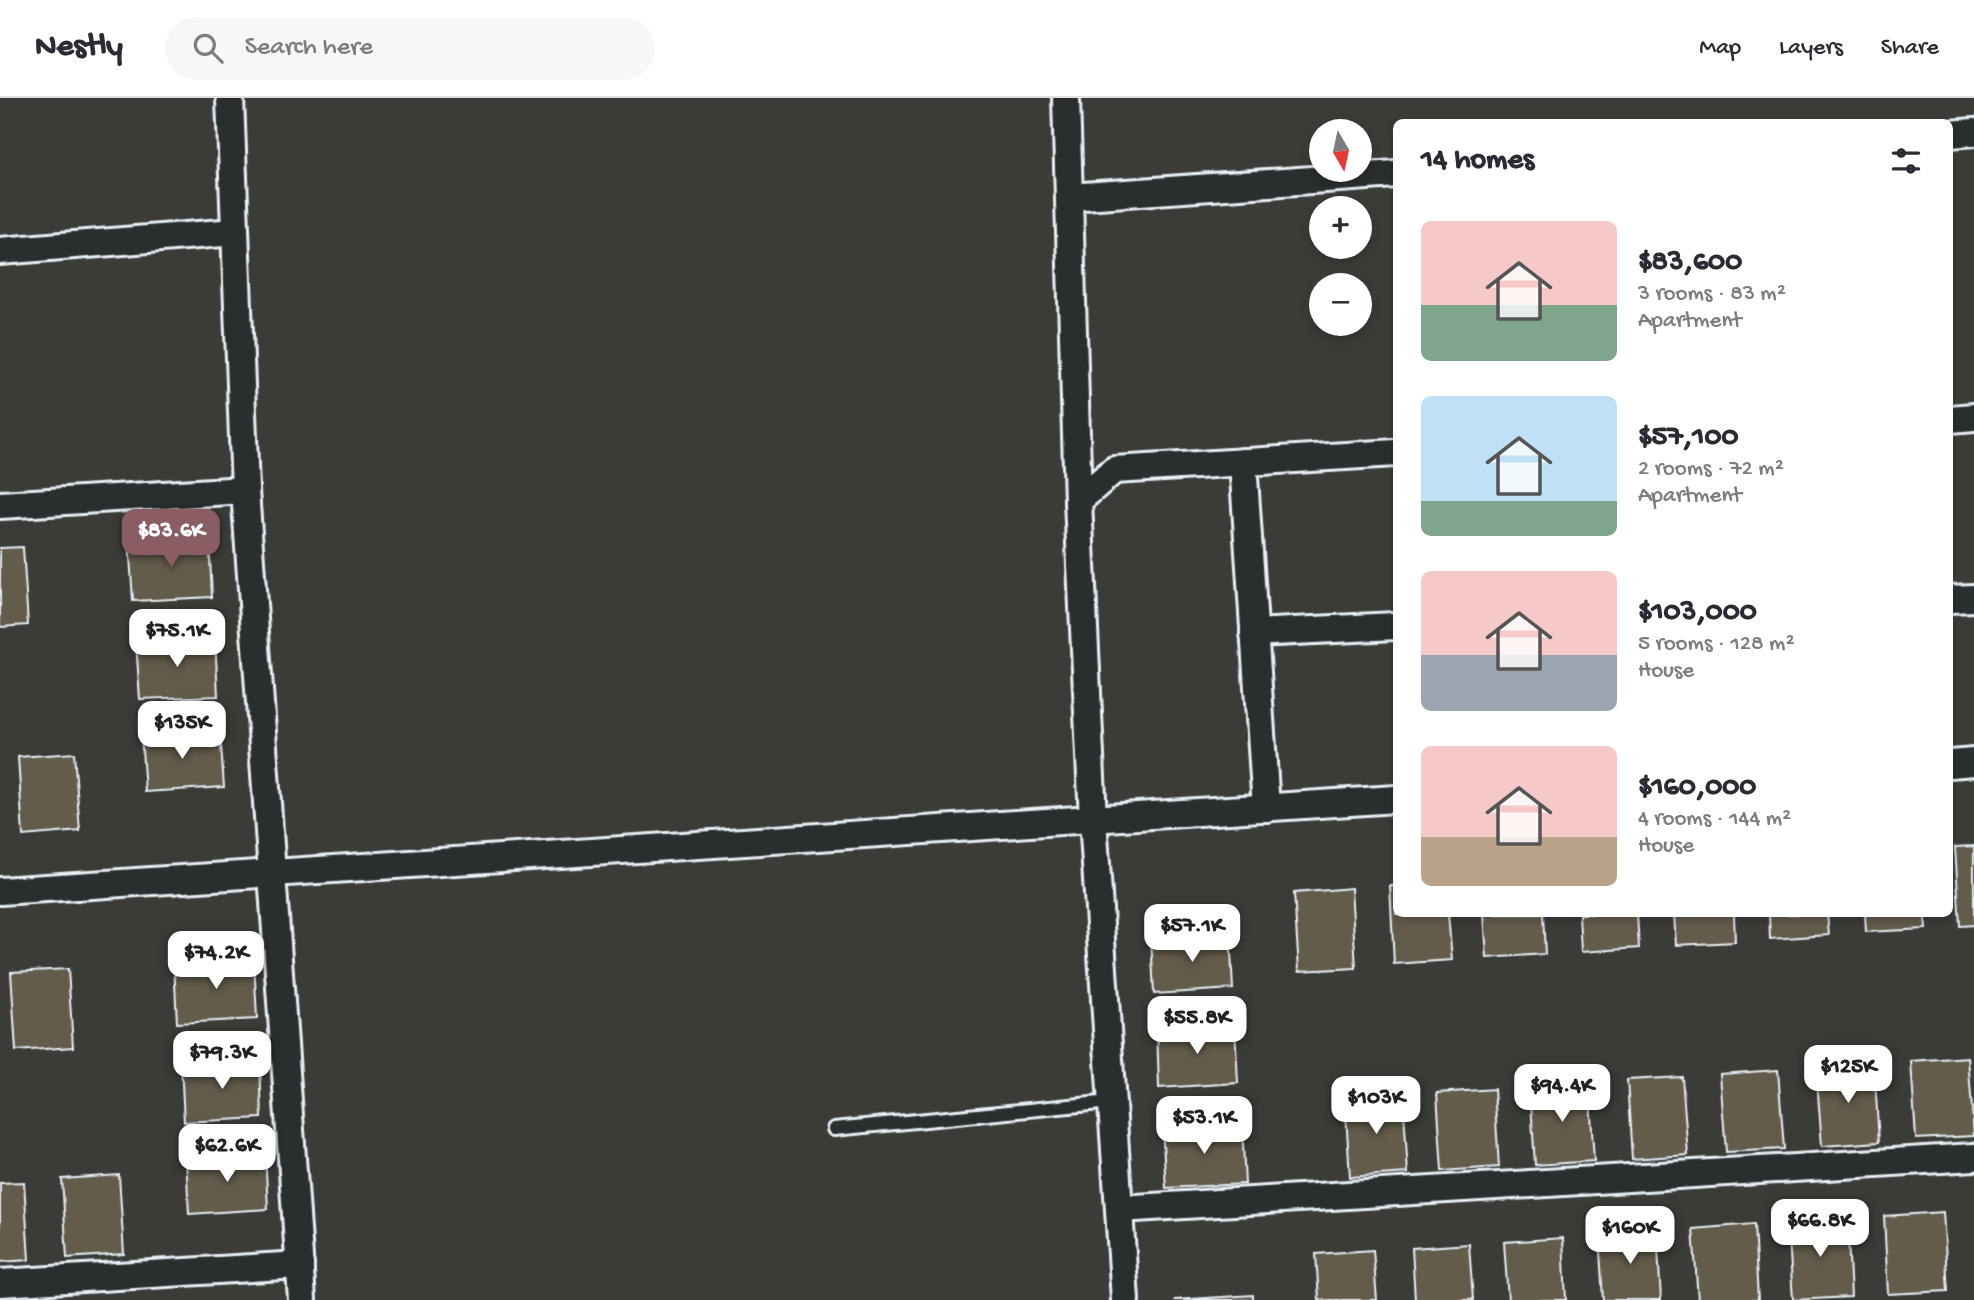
<!DOCTYPE html>
<html lang="en">
<head>
<meta charset="utf-8">
<style>
  :root { --surface:#fff; --page:#f7f7f7; --text:#2b2b33; --muted:#7c7c81; --line:#e1e1e2; --accent:#8a5d65 }
  body { margin:0; font-family:"Gochi Hand",sans-serif; background:var(--page); color:var(--text); height:100vh; display:flex; flex-direction:column; font-size:26px; white-space:nowrap }
  * { box-sizing:border-box; margin:0 }
  p { font-size:23px; color:var(--muted) }
  .icon { flex:none; width:38px; height:38px; fill:none; stroke:currentColor; stroke-width:2; stroke-linecap:round; stroke-linejoin:round }
  .map { position:relative; flex:1; overflow:hidden }
  .side { position:absolute; left:1393px; top:21px; width:560px; height:798px; display:flex; flex-direction:column; background:var(--surface); border-radius:10px; box-shadow:0 4px 10px #0003 }
  .side>* { flex:none }
  .needle { width:46px; rotate:171deg }
  .buttons { position:absolute; left:1309px; top:21px; display:grid; gap:14px }
  .buttons a { display:grid; place-items:center; width:63px; height:63px; border-radius:50%; background:var(--surface); box-shadow:0 4px 10px #0003; font-size:35px }
  .price { position:absolute; translate:-50% -60px; padding:0 16px; border-radius:14px; background:#fff; color:#222; font-size:23px; line-height:46px; filter:drop-shadow(0 2px 4px #0008) }
  .price::after { content:''; position:absolute; left:50%; top:42px; width:21px; height:16px; margin-left:-10px; background:inherit; clip-path:polygon(0 0,100% 0,50% 100%) }
  .price.selected { background:var(--accent); color:#fff }
  ul { padding:0; list-style:none }
  li { display:flex; align-items:center; gap:21px; height:175px; padding:0 28px }
  li span { display:grid; place-items:center; flex:none; width:196px; height:140px; border-radius:10px; color:#555 }
  li>.icon { margin-inline-start:auto }
  span .icon { width:84px; height:84px; fill:#fffc; stroke-width:1 }
  li b { font-size:30px }
  h2 { display:flex; justify-content:space-between; align-items:center; height:84px; padding:0 28px; font-size:30px }
  header { display:flex; align-items:center; gap:42px; box-sizing:border-box; height:98px; padding:0 35px; background:var(--surface); border-bottom:2px solid var(--line) }
  header strong { font-size:33px }
  nav { display:flex; gap:38px; margin-inline-start:auto; font-size:24px }
  .search { width:490px; height:63px; background:var(--page); display:flex; align-items:center; gap:18px; box-sizing:border-box; padding:0 24px; border-radius:38px; color:var(--muted); font-size:26px }
  .map>svg:first-child { display:block }
  .building { fill:#645c4c; stroke:#e8f1f8; stroke-width:2 }
  .lines { fill:none; stroke-linecap:round; stroke-linejoin:round }
  .service-casing { stroke:#e8f1f8; stroke-width:18 }
  .minor-casing { stroke:#e8f1f8; stroke-width:32 }
  .service { stroke:#2a2d2e; stroke-width:12 }
  .minor { stroke:#2a2d2e; stroke-width:26 }
</style>
</head>
<body>
<header>
<strong>Nestly</strong>
<div class="search"><svg class="icon" aria-label="search" viewBox="0 0 24 24"><circle cx="10" cy="10" r="6"/><path d="M15 15l6 6"/></svg>Search here</div>
<nav><a>Map</a><a>Layers</a><a>Share</a></nav>
</header>
<div class="map">
<svg width="1974" height="1202" viewBox="0 0 1974 1202">
  <rect width="100%" height="100%" fill="#3b3b37"/>
  <filter id="ink" filterUnits="userSpaceOnUse"><feTurbulence type="fractalNoise" baseFrequency=".0143" numOctaves="2"/><feDisplacementMap in="SourceGraphic" scale="14" xChannelSelector="R" yChannelSelector="G"/><feConvolveMatrix kernelMatrix="1 2 1 2 8 2 1 2 1" color-interpolation-filters="sRGB"/></filter>
  <g filter="url(#ink)">
    <g class="building">
      <polygon points="209,439 212,499 133,503 129,443"/>
      <polygon points="23,449 28,527 0,529 0,450"/>
      <polygon points="215,540 218,598 140,601 136,544"/>
      <polygon points="220,633 224,689 145,694 141,637"/>
      <polygon points="74,655 80,733 23,738 18,659"/>
      <polygon points="1974,748 1974,827 1960,828 1955,749"/>
      <polygon points="1390,788 1396,788 1396,816 1448,816 1452,862 1394,866"/>
      <polygon points="1351,790 1356,870 1299,873 1294,795"/>
      <polygon points="1484,816 1543,816 1545,856 1487,860"/>
      <polygon points="1579,816 1637,816 1639,850 1581,854"/>
      <polygon points="1674,816 1734,816 1735,844 1676,847"/>
      <polygon points="1769,816 1827,816 1829,837 1770,841"/>
      <polygon points="1865,816 1925,816 1926,831 1866,834"/>
      <polygon points="1230,835 1233,891 1154,896 1151,840"/>
      <polygon points="254,861 257,921 177,925 174,865"/>
      <polygon points="68,871 73,949 16,953 11,874"/>
      <polygon points="1235,927 1238,985 1159,990 1157,931"/>
      <polygon points="1968,959 1974,1038 1916,1041 1911,963"/>
      <polygon points="260,962 262,1020 184,1024 181,966"/>
      <polygon points="1874,966 1879,1044 1822,1048 1816,970"/>
      <polygon points="1778,972 1784,1051 1726,1054 1720,976"/>
      <polygon points="1682,979 1688,1057 1632,1061 1627,982"/>
      <polygon points="1589,985 1594,1063 1535,1067 1530,989"/>
      <polygon points="1494,991 1499,1069 1442,1073 1437,995"/>
      <polygon points="1403,997 1408,1075 1350,1079 1345,1001"/>
      <polygon points="1242,1026 1245,1086 1166,1090 1162,1030"/>
      <polygon points="265,1055 268,1111 189,1116 186,1060"/>
      <polygon points="119,1077 124,1156 67,1160 62,1081"/>
      <polygon points="24,1084 29,1162 0,1164 0,1085"/>
      <polygon points="1943,1114 1948,1193 1888,1196 1884,1118"/>
      <polygon points="1847,1120 1851,1199 1793,1202 1788,1124"/>
      <polygon points="1754,1126 1758,1202 1698,1202 1693,1131"/>
      <polygon points="1657,1133 1661,1202 1603,1202 1599,1137"/>
      <polygon points="1563,1140 1566,1202 1508,1202 1504,1144"/>
      <polygon points="1469,1146 1473,1202 1415,1202 1412,1150"/>
      <polygon points="1373,1152 1377,1202 1319,1202 1316,1156"/>
      <polygon points="1253,1197 1253,1202 1174,1202"/>
    </g>
    <g class="lines">
      <g class="service-casing">
        <polyline id="service" points="834,1031 1111,1004"/>
      </g>
      <g class="minor-casing">
        <g id="minor">
          <polyline points="230,0 245,392 302,1202"/>
          <polyline points="1066,0 1078,403"/>
          <polyline points="1950,36 1974,34"/>
          <polyline points="1069,99 1396,76"/>
          <polyline points="0,153 235,134"/>
          <polyline points="1950,321 1974,319"/>
          <polyline points="1243,364 1266,710"/>
          <polyline points="0,407 245,392"/>
          <polyline points="1950,501 1974,500"/>
          <polyline points="1254,535 1396,528"/>
          <polyline points="1950,666 1974,664"/>
          <polyline points="0,793 1396,701"/>
          <polyline points="1119,1111 1974,1059"/>
          <polyline points="0,1185 300,1167"/>
          <polyline points="1125,1202 1093,721 1078,403 1114,372 1396,355"/>
        </g>
      </g>
      <use href="#service" class="service"/>
      <use href="#minor" class="minor"/>
    </g>
  </g>
</svg>
<div class="buttons">
<a><svg class="needle" viewBox="-14 -14 28 28"><path d="M0-13l5 13h-10z" fill="#e53935"/><path d="M0 13l5-13h-10z" fill="#7c7c81"/></svg></a>
<a>+</a>
<a>−</a>
</div>
<b class="price selected" style="left:171px;top:471px">$83.6K</b>
<b class="price" style="left:177px;top:571px">$75.1K</b>
<b class="price" style="left:182px;top:663px">$135K</b>
<b class="price" style="left:1192px;top:866px">$57.1K</b>
<b class="price" style="left:216px;top:893px">$74.2K</b>
<b class="price" style="left:1197px;top:958px">$55.8K</b>
<b class="price" style="left:222px;top:993px">$79.3K</b>
<b class="price" style="left:1848px;top:1007px">$125K</b>
<b class="price" style="left:1562px;top:1026px">$94.4K</b>
<b class="price" style="left:1376px;top:1038px">$103K</b>
<b class="price" style="left:1204px;top:1058px">$53.1K</b>
<b class="price" style="left:227px;top:1086px">$62.6K</b>
<b class="price" style="left:1820px;top:1161px">$66.8K</b>
<b class="price" style="left:1630px;top:1168px">$160K</b>
<section class="side">
<h2>14 homes<svg class="icon" aria-label="filters" viewBox="0 0 24 24"><path d="M4 7h16M4 17h16"/><circle cx="9" cy="7" r="2"/><circle cx="15" cy="17" r="2"/></svg></h2>
<ul>
<li><span style="background:linear-gradient(#f6c9c9 60%,#7fa58c 0)"><svg class="icon" aria-label="home" viewBox="0 0 24 24"><path d="M3 11l9-7 9 7M6 9v11h12V9"/></svg></span><div><b>$83,600</b><p>3 rooms · 83 m²</p><p>Apartment</p></div></li>
<li><span style="background:linear-gradient(#bfe0f5 75%,#7fa58c 0)"><svg class="icon" aria-label="home" viewBox="0 0 24 24"><path d="M3 11l9-7 9 7M6 9v11h12V9"/></svg></span><div><b>$57,100</b><p>2 rooms · 72 m²</p><p>Apartment</p></div></li>
<li><span style="background:linear-gradient(#f6c9c9 60%,#9aa5b1 0)"><svg class="icon" aria-label="home" viewBox="0 0 24 24"><path d="M3 11l9-7 9 7M6 9v11h12V9"/></svg></span><div><b>$103,000</b><p>5 rooms · 128 m²</p><p>House</p></div></li>
<li><span style="background:linear-gradient(#f6c9c9 65%,#b9a48a 0)"><svg class="icon" aria-label="home" viewBox="0 0 24 24"><path d="M3 11l9-7 9 7M6 9v11h12V9"/></svg></span><div><b>$160,000</b><p>4 rooms · 144 m²</p><p>House</p></div></li>
</ul>
</section>
</div>
</body>
</html>
